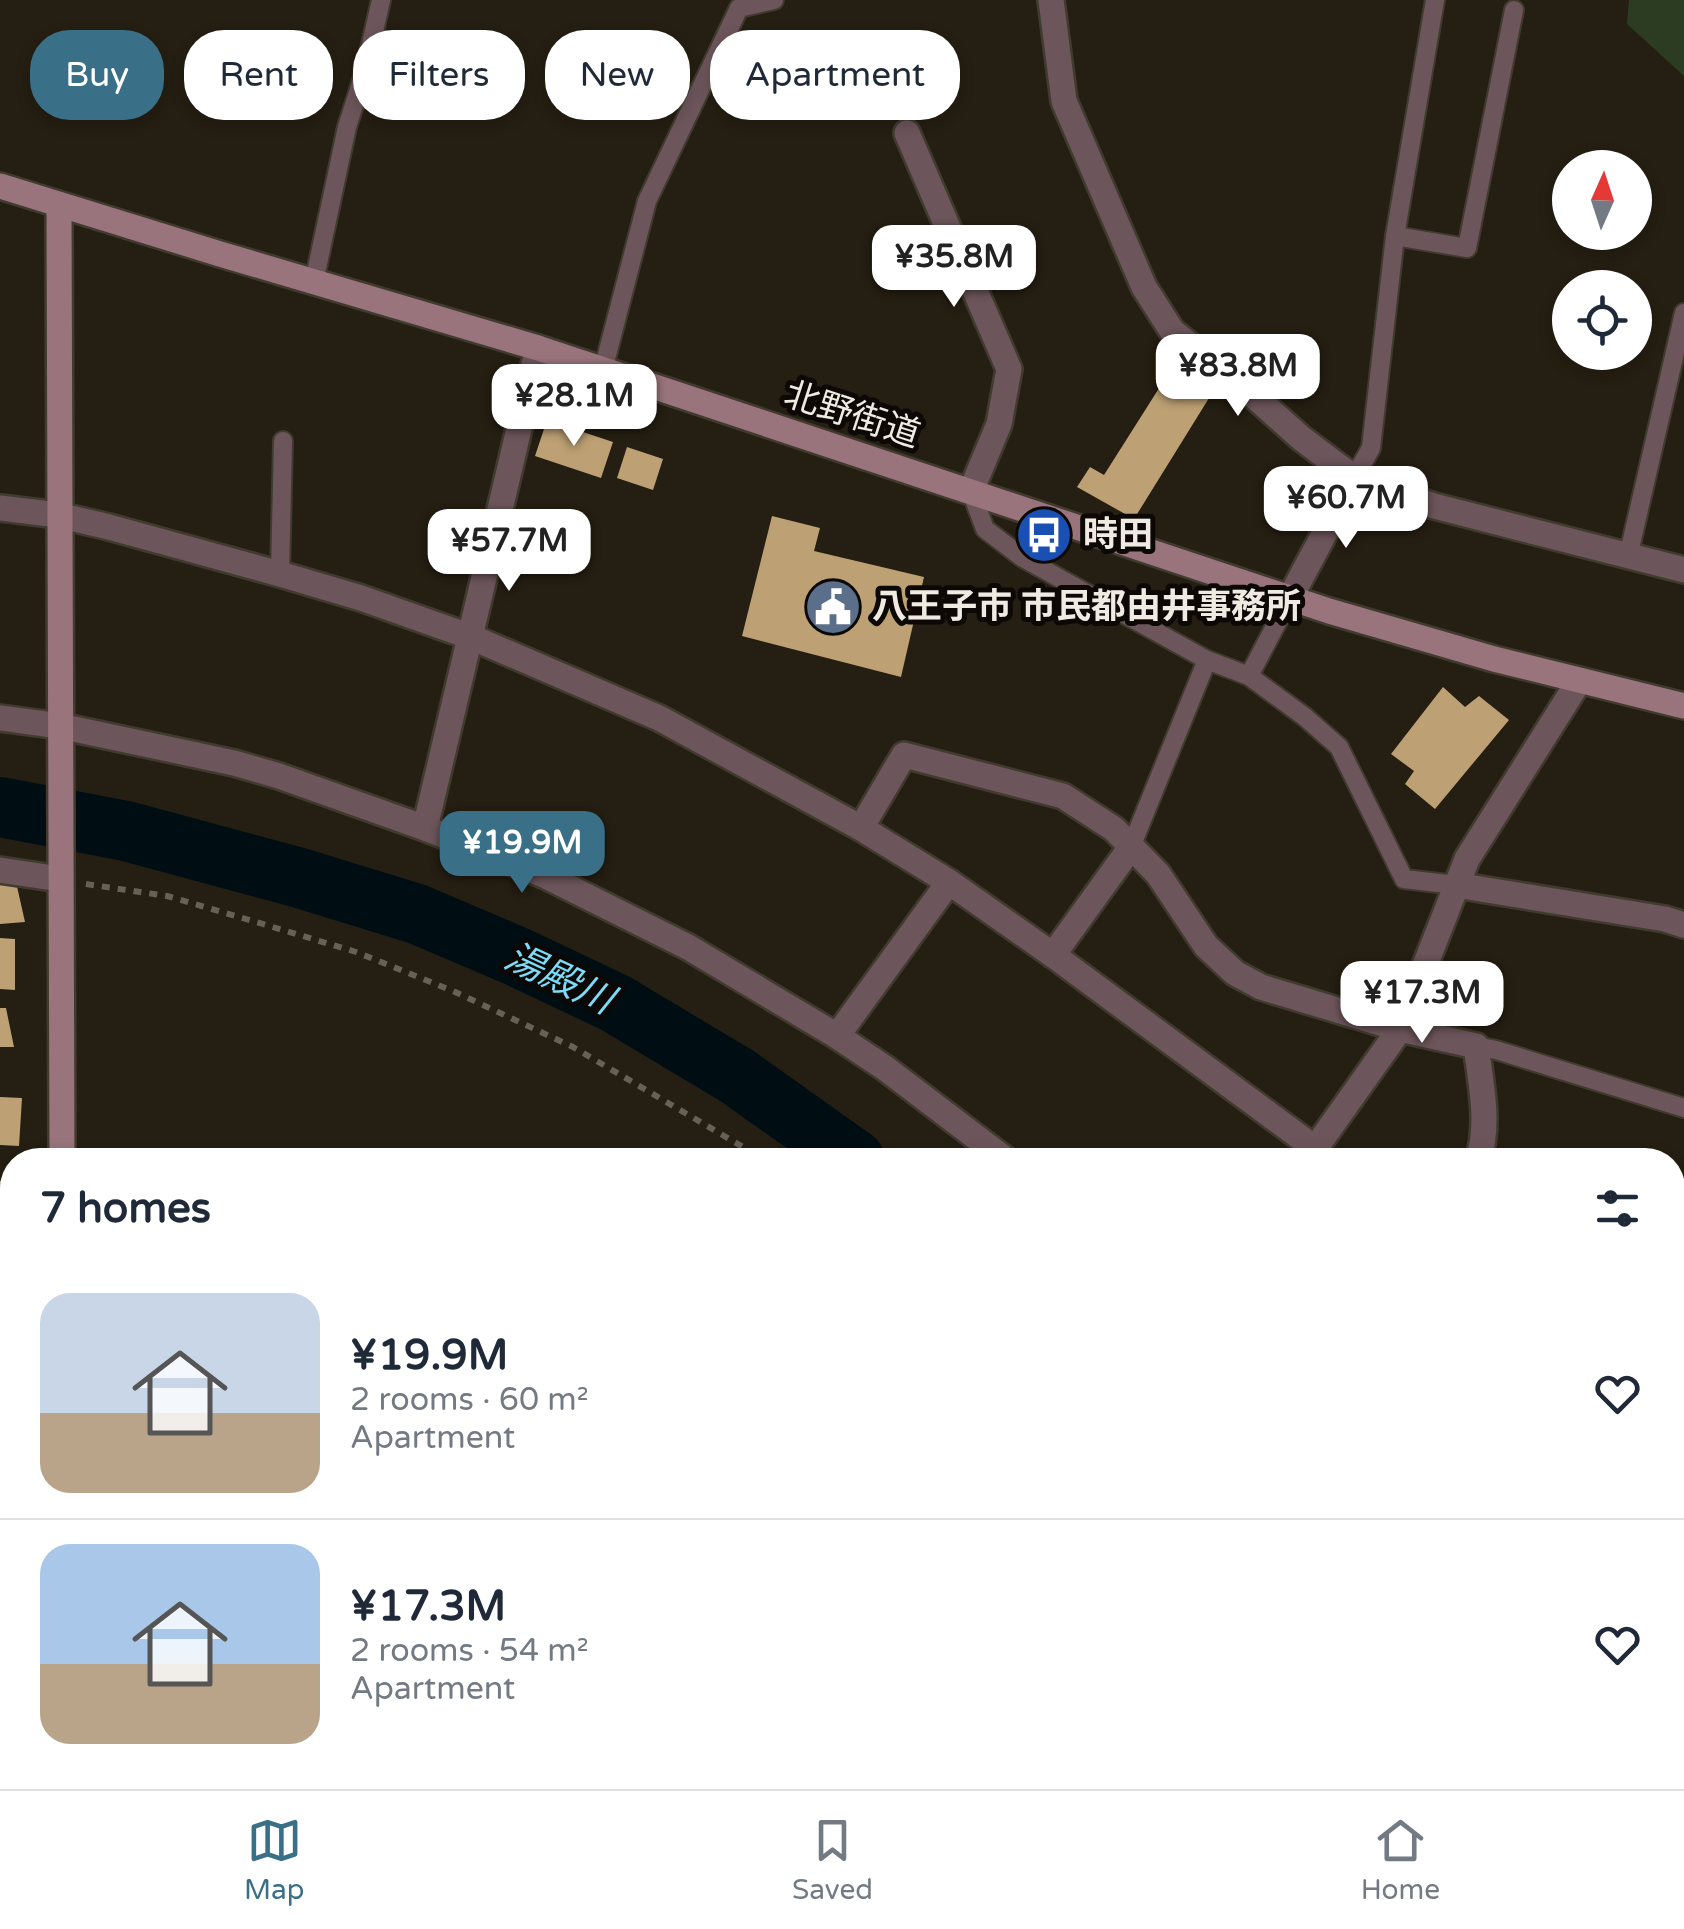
<!DOCTYPE html>
<html lang="en">
<head>
<meta charset="utf-8">
<style>
  :root { --surface:#fff; --page:#f2f2f3; --text:#1f2937; --muted:#747a83; --line:#e0e1e3; --accent:#3a7087 }
  body { margin:0; font-family:"Varela Round","Noto Sans JP",sans-serif; background:var(--page); color:var(--text); height:100vh; display:flex; flex-direction:column; font-size:38px; white-space:nowrap }
  * { box-sizing:border-box; margin:0 }
  p { font-size:32px; color:var(--muted) }
  .icon { flex:none; width:55px; height:55px; fill:none; stroke:currentColor; stroke-width:2; stroke-linecap:round; stroke-linejoin:round }
  .map { position:relative; flex:1; overflow:hidden }
  .sheet { position:absolute; left:0px; top:1148px; width:1685px; height:642px; display:flex; flex-direction:column; background:var(--surface); border-radius:40px 40px 0 0; box-shadow:0 5px 15px #0003 }
  .sheet>* { flex:none }
  .top-card { position:absolute; left:30px; top:30px; width:1000px; height:90px; display:flex; gap:20px }
  .needle { width:65px; rotate:3deg }
  .fabs { position:absolute; left:1552px; top:150px; display:grid; gap:20px }
  .fabs a { display:grid; place-items:center; width:100px; height:100px; border-radius:50%; background:var(--surface); box-shadow:0 5px 15px #0003; font-size:50px }
  .price { position:absolute; translate:-50% -85px; padding:0 22px; border-radius:20px; background:#fff; color:#222; font-size:32px; line-height:65px; filter:drop-shadow(0 2px 5px #0008) }
  .price::after { content:''; position:absolute; left:50%; top:60px; width:30px; height:22px; margin-left:-15px; background:inherit; clip-path:polygon(0 0,100% 0,50% 100%) }
  .price.active { background:var(--accent); color:#fff }
  ul { padding:0; list-style:none }
  li { display:flex; align-items:center; gap:30px; height:250px; padding:0 40px }
  li+li { border-top:2px solid var(--line) }
  li span { display:grid; place-items:center; flex:none; width:280px; height:200px; border-radius:30px; color:#555 }
  li>.icon { margin-inline-start:auto }
  span .icon { width:120px; height:120px; fill:#fffc; stroke-width:1 }
  li b { font-size:42px }
  h2 { display:flex; justify-content:space-between; align-items:center; height:120px; padding:0 40px; font-size:42px }
  .chip { padding:0 35px; border-radius:40px; background:var(--surface); box-shadow:0 5px 15px #0003; font-size:35px; line-height:90px }
  .chip.active { background:var(--accent); color:#fff }
  .tabs { display:flex; justify-content:space-around; align-items:center; height:140px; border-top:2px solid var(--line); background:var(--surface); font-size:28px; color:var(--muted) }
  .tabs a { display:grid; justify-items:center; gap:5px }
  .tabs .active { color:var(--accent) }
  .map>svg:first-child { display:block }
  .green { fill:#2b3c22 }
  .lines { fill:none; stroke-linecap:round; stroke-linejoin:round }
  .river { stroke:#000e14; stroke-width:60 }
  .building { fill:#bda174 }
  .lane-casing { stroke:#413b2f; stroke-width:22 }
  .street-casing { stroke:#413b2f; stroke-width:30 }
  .secondary-casing { stroke:#413b2f; stroke-width:30 }
  .path { stroke:#666055; stroke-width:6; stroke-dasharray:8 8; stroke-linecap:butt }
  .lane { stroke:#6d565b; stroke-width:18 }
  .street { stroke:#6d565b; stroke-width:25 }
  .secondary { stroke:#99747c; stroke-width:25 }
  .labels { text-anchor:middle; dominant-baseline:central; stroke-width:10; stroke-linejoin:round; paint-order:stroke }
  .street-label { font-size:35px; fill:#efeae2; stroke:#0b0805 }
  .poi-label { font-size:35px; font-weight:bold; fill:#efeae2; stroke:#0b0805; text-anchor:start }
  .water-label { font-size:38px; font-style:italic; fill:#7cdbf8; stroke:#0b0805 }
</style>
</head>
<body>
<div class="map">
<svg width="1684" height="1789" viewBox="0 0 1684 1789">
  <rect width="100%" height="100%" fill="#251e12"/>
  <polygon class="green" points="1629,0 1684,0 1684,76 1627,24"/>
  <g class="lines">
    <g class="river">
      <polyline points="0,807 126,831 300,878 417,914 518,957 615,1003 737,1076 855,1160"/>
      <polyline points="1672,1742 1684,1749"/>
    </g>
  </g>
  <g class="building">
    <polygon points="1175,363 1214,390 1134,519 1077,487 1090,467 1104,475"/>
    <polygon points="547,420 613,442 601,478 535,456"/>
    <polygon points="627,447 663,459 653,490 617,478"/>
    <polygon points="772,516 820,528 814,551 924,577 901,677 742,636"/>
    <polygon points="1443,687 1465,707 1479,696 1509,720 1435,809 1405,784 1414,771 1391,754"/>
    <polygon points="0,880 16,882 25,922 0,924"/>
    <polygon points="0,938 15,939 15,990 0,989"/>
    <polygon points="0,1008 6,1008 14,1047 0,1047"/>
    <polygon points="0,1097 22,1098 19,1146 0,1145"/>
    <polygon points="12,1180 12,1222 0,1220 0,1181"/>
    <polygon points="12,1270 12,1320 0,1320 0,1271"/>
  </g>
  <g class="lines">
    <g class="lane-casing">
      <g id="lane">
        <polyline points="1395,236 1467,248 1514,10"/>
        <polyline points="314,282 347,127 365,71 381,0"/>
        <polyline points="603,370 647,201 739,8 774,0"/>
        <polyline points="1354,478 1371,448 1395,236 1435,0"/>
        <polyline points="971,491 985,529 1023,558 1207,660 1249,676 1305,717 1339,747 1404,879 1456,885"/>
        <polyline points="1628,557 1684,313"/>
        <polyline points="280,574 283,441"/>
        <polyline points="1249,676 1290,598"/>
        <polyline points="1131,847 1207,660"/>
        <polyline points="1476,1046 1496,1050 1684,1108"/>
        <polyline points="1672,1577 1684,1577"/>
        <polyline points="1454,1789 1460,1778"/>
      </g>
    </g>
    <g class="street-casing">
      <g id="street">
        <polyline points="1051,0 1064,101 1144,287 1172,331 1254,396 1301,438 1354,478 1434,506 1684,570"/>
        <polyline points="907,133 1009,369 999,424 971,491"/>
        <polyline points="0,508 58,515 109,527 280,574 361,598 471,637 659,718 861,828 949,882 1053,955 1316,1149"/>
        <polyline points="1290,598 1354,478"/>
        <polyline points="0,718 60,726 234,763 279,776 425,828 546,876 688,947 837,1036 885,1068 1006,1160"/>
        <polyline points="425,828 538,348"/>
        <path d="M861,828L904,755L1063,796L1114,829L1158,874L1206,946L1235,973L1261,987L1400,1029L1476,1046C1481,1083 1490,1125 1478,1160"/>
        <polyline points="0,870 60,879"/>
        <polyline points="1456,885 1665,919 1684,925"/>
        <polyline points="1053,955 1131,847"/>
        <polyline points="837,1036 949,882"/>
        <polyline points="1307,1160 1400,1029 1467,859 1579,681"/>
        <polyline points="0,1255 12,1255"/>
        <polyline points="1672,1313 1684,1294"/>
        <polyline points="1672,1358 1684,1358"/>
        <polyline points="0,1504 12,1504"/>
        <polyline points="1672,1656 1684,1662"/>
        <polyline points="0,1683 12,1683"/>
        <polyline points="626,1778 644,1789"/>
        <polyline points="214,1789 214,1778"/>
      </g>
    </g>
    <g class="secondary-casing">
      <g id="secondary">
        <polyline points="0,186 220,254 538,348 1329,611 1494,659 1684,706"/>
        <polyline points="59,205 62,1160"/>
        <polyline points="72,1778 72,1789"/>
      </g>
    </g>
    <g class="path">
      <polyline points="86,884 167,896 256,922 356,952 453,991 573,1047 765,1160"/>
      <polyline points="1632,1778 1656,1789"/>
    </g>
    <use href="#lane" class="lane"/>
    <use href="#street" class="street"/>
    <use href="#secondary" class="secondary"/>
  </g>
  <defs>
    <g id="bus-disc" transform="scale(2.875)"><circle r="9.5" fill="#1a4fb4" stroke="#0b0805"/><path d="M-5-6H5V4H4V6H2V4H-2V6H-4V4H-5ZM-3.5-4V0h7V-4ZM-3.5 1.2v1.5H-2V1.2ZM2 1.2v1.5H3.5V1.2Z" fill="#fff"/></g>
    <g id="civic-disc" transform="scale(2.875)"><circle r="9.5" fill="#5c6f8a" stroke="#0b0805"/><path d="M-.6-6.5H3V-4.5H.6V-3L4-1V1h2V6H-6V1h2V-1L-.6-3ZM-1.2 2.5V6h2.4V2.5Z" fill="#fff"/></g>
  </defs>
  <g fill-rule="evenodd">
    <use href="#bus-disc" x="1044" y="535"/>
    <use href="#civic-disc" x="833" y="607"/>
  </g>
  <g class="labels">
    <g class="street-label">
      <text transform="translate(852 415) rotate(18)">北野街道</text>
    </g>
    <g class="poi-label">
      <text x="1083" y="535">時田</text>
      <text x="872" y="607">八王子市 市民都由井事務所</text>
    </g>
    <g class="water-label">
      <text transform="translate(559 979) rotate(25)">湯殿川</text>
    </g>
  </g>
</svg>
<div class="fabs">
<a><svg class="needle" viewBox="-14 -14 28 28"><path d="M0-13l5 13h-10z" fill="#e53935"/><path d="M0 13l5-13h-10z" fill="#747a83"/></svg></a>
<a><svg class="icon" aria-label="locate" viewBox="0 0 24 24"><circle cx="12" cy="12" r="6"/><path d="M12 2v4M12 18v4M2 12h4M18 12h4"/></svg></a>
</div>
<b class="price" style="left:954px;top:310px">¥35.8M</b>
<b class="price" style="left:1238px;top:419px">¥83.8M</b>
<b class="price" style="left:574px;top:449px">¥28.1M</b>
<b class="price" style="left:1346px;top:551px">¥60.7M</b>
<b class="price" style="left:509px;top:594px">¥57.7M</b>
<b class="price active" style="left:522px;top:896px">¥19.9M</b>
<b class="price" style="left:1422px;top:1046px">¥17.3M</b>
<div class="top-card">
<a class="chip active">Buy</a>
<a class="chip">Rent</a>
<a class="chip">Filters</a>
<a class="chip">New</a>
<a class="chip">Apartment</a>
</div>
<section class="sheet">
<h2>7 homes<svg class="icon" aria-label="filters" viewBox="0 0 24 24"><path d="M4 7h16M4 17h16"/><circle cx="9" cy="7" r="2"/><circle cx="15" cy="17" r="2"/></svg></h2>
<ul>
<li><span style="background:linear-gradient(#c9d6e8 60%,#b9a48a 0)"><svg class="icon" aria-label="home" viewBox="0 0 24 24"><path d="M3 11l9-7 9 7M6 9v11h12V9"/></svg></span><div><b>¥19.9M</b><p>2 rooms · 60 m²</p><p>Apartment</p></div><svg class="icon" aria-label="heart" viewBox="0 0 24 24"><path d="M12 20l-8-8c-3-5 5-10 8-4 3-6 11-1 8 4z"/></svg></li>
<li><span style="background:linear-gradient(#a9c7e8 60%,#b9a48a 0)"><svg class="icon" aria-label="home" viewBox="0 0 24 24"><path d="M3 11l9-7 9 7M6 9v11h12V9"/></svg></span><div><b>¥17.3M</b><p>2 rooms · 54 m²</p><p>Apartment</p></div><svg class="icon" aria-label="heart" viewBox="0 0 24 24"><path d="M12 20l-8-8c-3-5 5-10 8-4 3-6 11-1 8 4z"/></svg></li>
</ul>
</section>
</div>
<nav class="tabs">
<a class="active"><svg class="icon" aria-label="map" viewBox="0 0 24 24"><path d="M3 6l6-2 6 2 6-2v14l-6 2-6-2-6 2zM9 4v14M15 6v14"/></svg>Map</a>
<a><svg class="icon" aria-label="saved" viewBox="0 0 24 24"><path d="M7 4h10v16l-5-4-5 4z"/></svg>Saved</a>
<a><svg class="icon" aria-label="home" viewBox="0 0 24 24"><path d="M3 11l9-7 9 7M6 9v11h12V9"/></svg>Home</a>
</nav>
</body>
</html>
